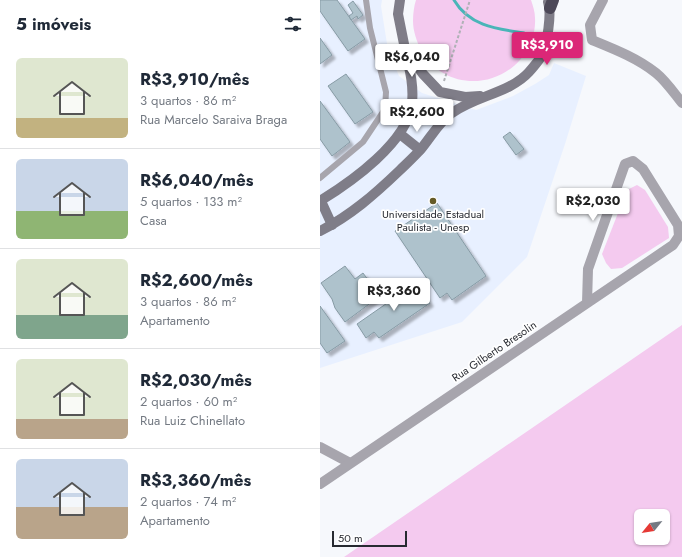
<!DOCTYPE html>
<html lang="pt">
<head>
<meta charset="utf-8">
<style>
  :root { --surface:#fff; --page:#f6f6f7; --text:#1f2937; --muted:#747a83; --line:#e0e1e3; --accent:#db2777 }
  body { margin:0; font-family:Jost,sans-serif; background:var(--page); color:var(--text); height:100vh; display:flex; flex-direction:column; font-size:15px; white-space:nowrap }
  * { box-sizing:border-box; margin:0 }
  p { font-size:13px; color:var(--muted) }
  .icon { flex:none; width:22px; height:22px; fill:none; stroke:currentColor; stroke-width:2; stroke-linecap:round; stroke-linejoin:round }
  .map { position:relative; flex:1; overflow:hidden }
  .details { display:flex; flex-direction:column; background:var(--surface); width:320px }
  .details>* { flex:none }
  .needle { width:26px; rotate:240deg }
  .controls { position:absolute; left:314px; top:509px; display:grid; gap:8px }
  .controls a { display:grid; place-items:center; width:36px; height:36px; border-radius:6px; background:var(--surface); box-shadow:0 1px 3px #0004; font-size:20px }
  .scale { position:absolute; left:12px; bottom:10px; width:75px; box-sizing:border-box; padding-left:4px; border:2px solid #272a31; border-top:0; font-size:11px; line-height:14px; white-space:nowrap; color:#272a31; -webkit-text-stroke:3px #fff; paint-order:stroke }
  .price { position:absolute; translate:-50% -34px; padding:0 9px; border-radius:4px; background:#fff; color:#222; font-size:13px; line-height:26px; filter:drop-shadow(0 1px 2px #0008) }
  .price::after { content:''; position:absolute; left:50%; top:24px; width:12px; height:9px; margin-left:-6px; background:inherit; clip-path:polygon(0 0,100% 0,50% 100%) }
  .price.current { background:var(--accent); color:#fff }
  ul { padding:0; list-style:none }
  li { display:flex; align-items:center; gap:12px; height:100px; padding:0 16px }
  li+li { border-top:1px solid var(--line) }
  li span { display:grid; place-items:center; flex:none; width:112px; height:80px; border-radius:6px; color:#555 }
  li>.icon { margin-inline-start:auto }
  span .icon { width:48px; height:48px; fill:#fffc; stroke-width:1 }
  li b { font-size:17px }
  h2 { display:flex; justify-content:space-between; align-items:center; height:48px; padding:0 16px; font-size:17px }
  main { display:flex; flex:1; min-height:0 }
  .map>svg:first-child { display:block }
  .built { fill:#e8f0ff }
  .green { fill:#f4caef; fill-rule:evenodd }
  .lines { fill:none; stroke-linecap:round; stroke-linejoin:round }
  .stream { stroke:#4ab5b8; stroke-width:3 }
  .building { fill:#aec2cc; stroke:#879ba5; filter:url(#shadow) }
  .path { stroke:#afb1b6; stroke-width:2; stroke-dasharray:3 2; stroke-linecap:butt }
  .service { stroke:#a7a5ad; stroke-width:6 }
  .minor { stroke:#a7a5ad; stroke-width:10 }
  .secondary { stroke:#7f7d88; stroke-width:10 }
  .motorway { stroke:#4c4858; stroke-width:12 }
  .poi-dot { fill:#645a26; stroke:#fff; stroke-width:1.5 }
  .labels { text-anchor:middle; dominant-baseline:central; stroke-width:3.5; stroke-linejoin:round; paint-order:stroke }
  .poi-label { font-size:11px; fill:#272a31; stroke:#fff }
  .street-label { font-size:11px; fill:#272a31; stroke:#fff }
</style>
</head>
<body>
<main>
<section class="details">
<h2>5 imóveis<svg class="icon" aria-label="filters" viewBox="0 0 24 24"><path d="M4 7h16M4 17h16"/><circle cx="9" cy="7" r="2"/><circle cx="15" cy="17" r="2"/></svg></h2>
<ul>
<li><span style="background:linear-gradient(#dfe7d0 75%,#c2b280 0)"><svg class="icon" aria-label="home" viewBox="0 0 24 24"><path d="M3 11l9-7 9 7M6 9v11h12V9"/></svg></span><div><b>R$3,910/mês</b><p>3 quartos · 86 m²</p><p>Rua Marcelo Saraiva Braga</p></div></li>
<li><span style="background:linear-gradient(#c9d6e8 65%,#8fb573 0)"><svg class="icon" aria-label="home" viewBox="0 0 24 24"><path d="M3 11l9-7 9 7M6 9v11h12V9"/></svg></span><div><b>R$6,040/mês</b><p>5 quartos · 133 m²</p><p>Casa</p></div></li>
<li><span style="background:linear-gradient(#dfe7d0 70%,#7fa58c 0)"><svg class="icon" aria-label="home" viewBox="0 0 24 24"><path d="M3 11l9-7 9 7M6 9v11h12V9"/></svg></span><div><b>R$2,600/mês</b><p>3 quartos · 86 m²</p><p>Apartamento</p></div></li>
<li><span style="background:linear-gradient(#dfe7d0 75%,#b9a48a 0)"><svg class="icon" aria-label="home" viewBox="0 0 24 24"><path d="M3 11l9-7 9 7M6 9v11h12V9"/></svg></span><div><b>R$2,030/mês</b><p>2 quartos · 60 m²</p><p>Rua Luiz Chinellato</p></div></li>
<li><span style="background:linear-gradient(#c9d6e8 60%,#b9a48a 0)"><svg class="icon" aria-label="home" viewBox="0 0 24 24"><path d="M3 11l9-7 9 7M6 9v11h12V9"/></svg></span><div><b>R$3,360/mês</b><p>2 quartos · 74 m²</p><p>Apartamento</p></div></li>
</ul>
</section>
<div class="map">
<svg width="362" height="557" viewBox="0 0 362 557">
  <defs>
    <filter id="shadow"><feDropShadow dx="3.5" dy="3.5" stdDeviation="1" flood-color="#0004"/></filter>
  </defs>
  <rect width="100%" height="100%" fill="#f6f8fc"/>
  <polygon class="built" points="0,0 62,0 61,6 68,50 79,76 102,93 156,110 193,96 215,84 229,75 234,63 266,76 245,144 207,257 142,322 0,368"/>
  <g class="green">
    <path d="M96,0H211C213,6 215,12 215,18C216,33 210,49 200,60C172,91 122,88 101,50C97,42 93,31 93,21C93,14 94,6 96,0Z"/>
    <polygon points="317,185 325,190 348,227 349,238 302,268 291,269 286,263 282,254 307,190"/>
    <path d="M362,325V557H24ZM321,516H343V538H321Z"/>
  </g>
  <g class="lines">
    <path class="stream" d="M134,0C149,26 177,29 204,33"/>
  </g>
  <g class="building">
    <polygon points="0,0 17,0 45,39 28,51 0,11"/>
    <polygon points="33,1 43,15 38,19 37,16 31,20 29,16 33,13 28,5"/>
    <polygon points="0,38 12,55 0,64"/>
    <polygon points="26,74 53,112 35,124 8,86"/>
    <polygon points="0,101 30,142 12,156 0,139"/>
    <polygon points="190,132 204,149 196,155 183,137"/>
    <polygon points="117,203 166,276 132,300 127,293 120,298 75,231"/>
    <polygon points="25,266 35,279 43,273 60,296 25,322 15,308 12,299 1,283"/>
    <polygon points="96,283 110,303 59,338 54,332 46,338 37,324"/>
    <polygon points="0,306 25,341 7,353 0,343"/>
  </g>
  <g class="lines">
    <polyline class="path" points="124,81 150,0"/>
    <polyline class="service" points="0,178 43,142 65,109 66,92 50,28 46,0"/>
    <g class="minor">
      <path d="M283,0L270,25L272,40C294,49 317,58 336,73C346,81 354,93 362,103"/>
      <polyline points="0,447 30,463"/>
      <polyline points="0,484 353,245 359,236 358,225 323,169 313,161 305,164 268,269 267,303"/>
    </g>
    <g class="secondary">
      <polyline points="80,0 78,14 85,49 103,74 120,92 145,97 160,96"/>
      <polyline points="80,134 100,150"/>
      <path d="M0,201C31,182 88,142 92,103C94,84 89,67 85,49"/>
      <polyline points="1,201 12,225"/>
      <path d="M0,231C30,216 55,194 79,171C86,164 94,157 101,149C111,137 119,122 132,113C155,96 190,93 209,72C213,67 219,61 222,55C227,44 232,14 228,2"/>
    </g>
    <polyline class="motorway" points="230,8 233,0"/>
  </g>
  <circle class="poi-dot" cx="113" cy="201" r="4"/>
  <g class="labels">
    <g class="poi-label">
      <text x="113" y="214">Universidade Estadual<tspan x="113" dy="13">Paulista - Unesp</tspan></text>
    </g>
    <g class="street-label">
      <text transform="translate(174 351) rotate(-34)">Rua Gilberto Bresolin</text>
    </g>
  </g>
</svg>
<div class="controls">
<a><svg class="needle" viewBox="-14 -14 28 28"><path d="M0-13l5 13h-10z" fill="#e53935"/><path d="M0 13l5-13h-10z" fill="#747a83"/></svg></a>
</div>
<div class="scale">50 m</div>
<b class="price current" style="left:227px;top:66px">R$3,910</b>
<b class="price" style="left:92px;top:78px">R$6,040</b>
<b class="price" style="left:97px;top:133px">R$2,600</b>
<b class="price" style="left:273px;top:222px">R$2,030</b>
<b class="price" style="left:74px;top:312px">R$3,360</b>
</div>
</main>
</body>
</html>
